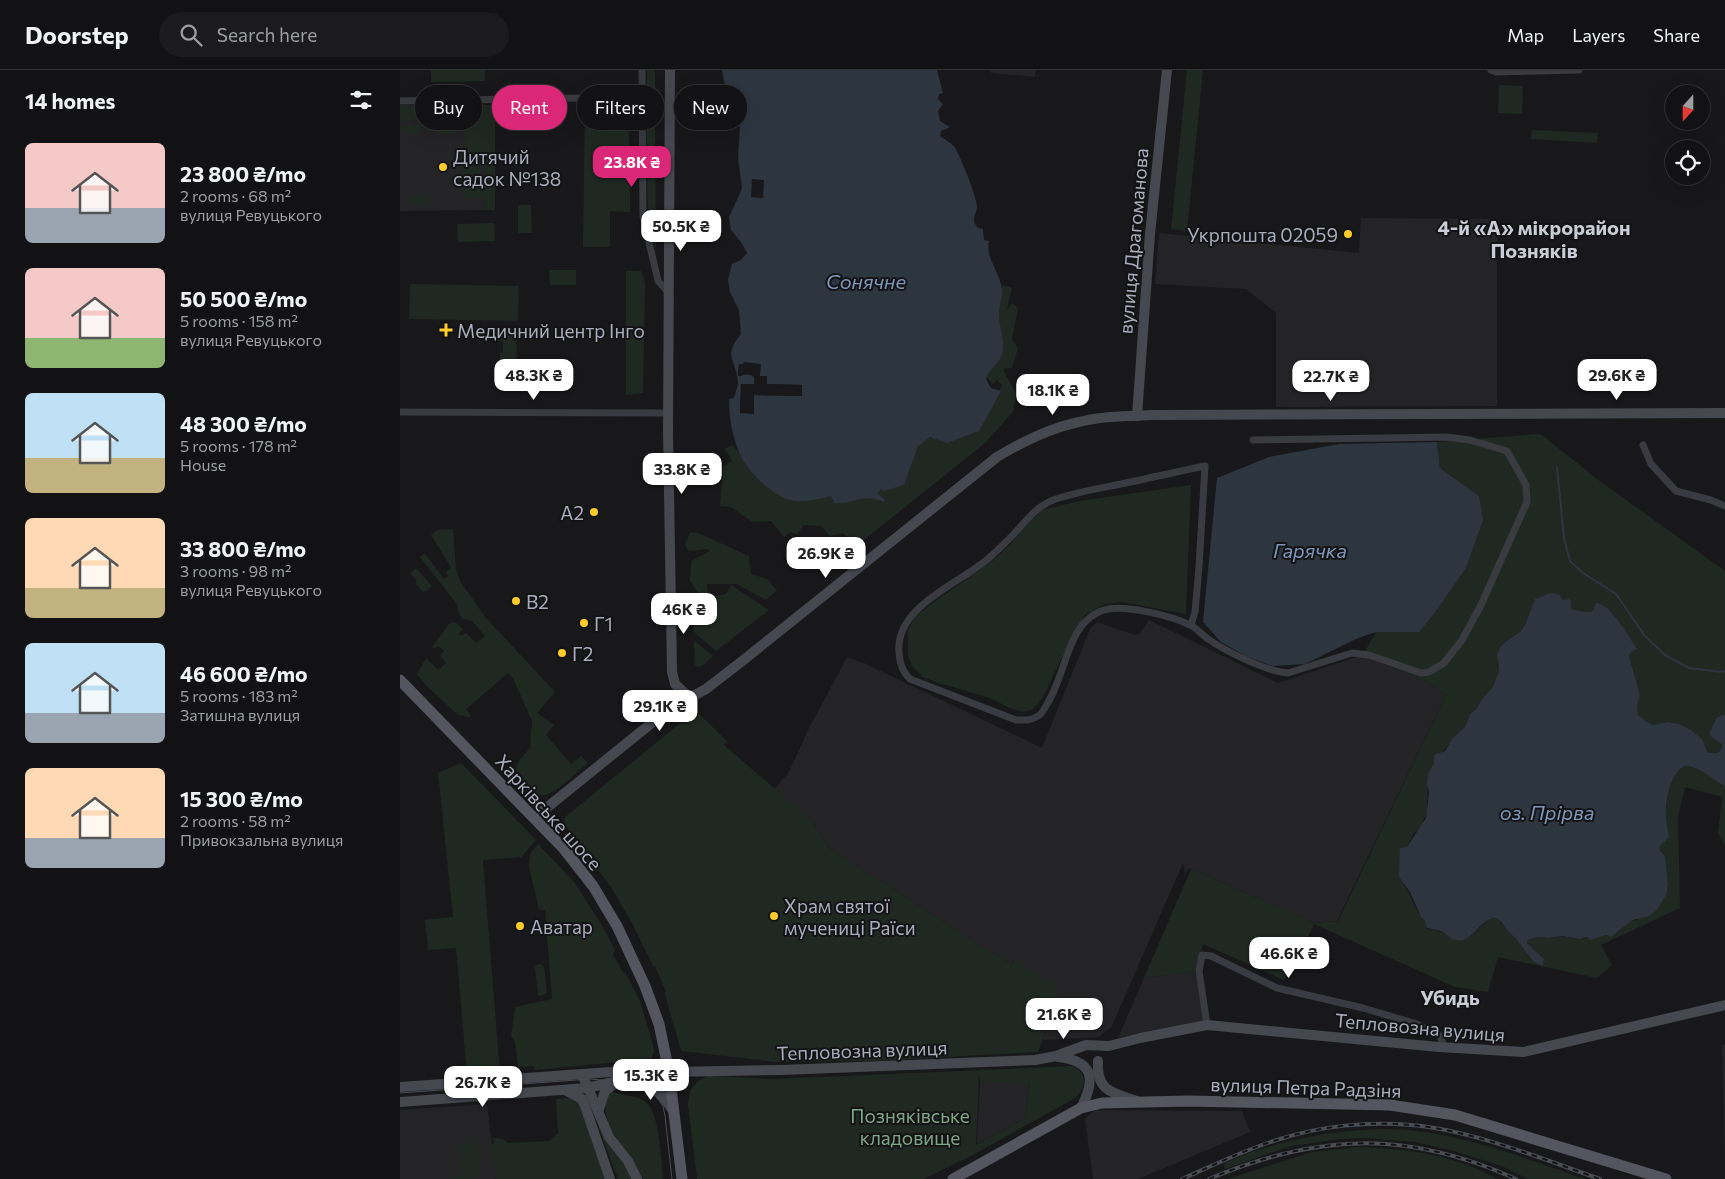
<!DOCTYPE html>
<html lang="en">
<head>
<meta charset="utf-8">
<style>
  :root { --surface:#121214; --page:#1b1b1d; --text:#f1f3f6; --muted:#9c9ea0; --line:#313234; --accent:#db2777 }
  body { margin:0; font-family:Commissioner,sans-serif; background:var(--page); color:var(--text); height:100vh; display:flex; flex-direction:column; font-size:19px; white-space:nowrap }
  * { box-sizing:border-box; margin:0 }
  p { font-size:16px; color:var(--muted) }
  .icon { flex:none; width:28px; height:28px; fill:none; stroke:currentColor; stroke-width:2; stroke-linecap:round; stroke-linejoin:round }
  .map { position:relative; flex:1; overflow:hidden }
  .details { display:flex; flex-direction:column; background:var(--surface); width:400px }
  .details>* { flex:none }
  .banner { position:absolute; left:15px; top:15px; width:475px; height:45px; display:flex; gap:10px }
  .needle { width:32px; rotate:201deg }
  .fabs { position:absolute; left:1265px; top:15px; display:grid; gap:10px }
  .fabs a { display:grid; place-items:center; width:45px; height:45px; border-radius:50%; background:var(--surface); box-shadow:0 5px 20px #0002,0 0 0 1px var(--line); font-size:25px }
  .price { position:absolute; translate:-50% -42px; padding:0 11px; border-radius:10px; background:#fff; color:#222; font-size:16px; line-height:32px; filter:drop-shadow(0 1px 2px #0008) }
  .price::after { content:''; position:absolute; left:50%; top:30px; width:15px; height:11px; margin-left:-8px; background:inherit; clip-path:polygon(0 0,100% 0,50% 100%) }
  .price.selected { background:var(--accent); color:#fff }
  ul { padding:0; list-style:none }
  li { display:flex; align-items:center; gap:15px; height:125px; padding:0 25px }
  li span { display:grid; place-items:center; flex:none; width:140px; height:100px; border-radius:8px; color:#555 }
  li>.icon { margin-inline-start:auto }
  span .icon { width:60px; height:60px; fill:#fffc; stroke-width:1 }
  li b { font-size:21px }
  h2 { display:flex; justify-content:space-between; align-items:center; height:60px; padding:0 25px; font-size:21px }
  .tag { padding:0 18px; border-radius:22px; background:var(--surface); box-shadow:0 5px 20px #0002,0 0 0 1px var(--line); font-size:18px; line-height:45px }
  .tag.selected { background:var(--accent); color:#fff }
  header { display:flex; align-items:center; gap:30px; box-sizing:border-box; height:70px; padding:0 25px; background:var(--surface); border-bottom:1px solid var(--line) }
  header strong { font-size:24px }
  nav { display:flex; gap:28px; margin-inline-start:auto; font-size:18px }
  .search { width:350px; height:45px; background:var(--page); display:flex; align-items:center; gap:12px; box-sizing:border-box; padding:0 18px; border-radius:28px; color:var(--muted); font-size:19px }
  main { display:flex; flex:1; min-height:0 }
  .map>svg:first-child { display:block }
  .built { fill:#242427 }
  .green { fill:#1f2921; fill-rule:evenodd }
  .water { fill:#2d353f; fill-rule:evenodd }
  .pier { fill:#18181a; fill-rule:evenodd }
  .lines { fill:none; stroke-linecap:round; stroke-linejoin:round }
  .stream { stroke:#2d353f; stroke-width:2 }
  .street { stroke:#3a3b41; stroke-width:7 }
  .secondary { stroke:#464850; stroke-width:10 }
  .primary { stroke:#54555f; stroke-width:11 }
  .tram { stroke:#4b4d55; stroke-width:1 }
  .rail-casing { stroke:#4b4d55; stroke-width:4 }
  .rail { stroke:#131315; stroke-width:2; stroke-dasharray:5.5; stroke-linecap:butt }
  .poi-dot { fill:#ffcd2b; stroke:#131315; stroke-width:2 }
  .labels { text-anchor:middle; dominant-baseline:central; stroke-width:4; stroke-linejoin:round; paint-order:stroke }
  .poi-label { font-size:19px; fill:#a9adbb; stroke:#131315; text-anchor:start }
  .street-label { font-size:19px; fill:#a9adbb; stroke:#131315 }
  .park-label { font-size:19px; fill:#7fa785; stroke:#131315 }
  .neighbourhood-label { font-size:20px; font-weight:bold; fill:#caccd6; stroke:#131315 }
  .water-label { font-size:20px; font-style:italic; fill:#7e97b8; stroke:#131315 }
</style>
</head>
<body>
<header>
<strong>Doorstep</strong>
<div class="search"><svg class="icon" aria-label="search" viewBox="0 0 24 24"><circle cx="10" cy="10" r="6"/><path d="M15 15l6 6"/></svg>Search here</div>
<nav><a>Map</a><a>Layers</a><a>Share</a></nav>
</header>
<main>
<section class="details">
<h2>14 homes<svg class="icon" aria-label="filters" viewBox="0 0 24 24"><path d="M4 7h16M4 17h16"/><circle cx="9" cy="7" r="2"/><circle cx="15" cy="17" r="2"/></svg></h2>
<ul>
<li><span style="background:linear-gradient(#f6c9c9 65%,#9aa5b1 0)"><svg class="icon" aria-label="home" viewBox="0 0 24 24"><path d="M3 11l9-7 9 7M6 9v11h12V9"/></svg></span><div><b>23 800 ₴/mo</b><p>2 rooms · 68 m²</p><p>вулиця Ревуцького</p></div></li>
<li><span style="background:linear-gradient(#f6c9c9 70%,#8fb573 0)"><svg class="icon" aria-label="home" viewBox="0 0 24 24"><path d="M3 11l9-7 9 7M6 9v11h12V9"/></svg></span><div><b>50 500 ₴/mo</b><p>5 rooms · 158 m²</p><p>вулиця Ревуцького</p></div></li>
<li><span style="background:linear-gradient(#bfe0f5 65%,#c2b280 0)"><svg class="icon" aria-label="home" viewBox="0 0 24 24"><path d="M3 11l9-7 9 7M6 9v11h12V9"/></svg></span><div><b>48 300 ₴/mo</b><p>5 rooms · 178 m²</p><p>House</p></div></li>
<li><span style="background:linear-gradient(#ffd9b3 70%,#c2b280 0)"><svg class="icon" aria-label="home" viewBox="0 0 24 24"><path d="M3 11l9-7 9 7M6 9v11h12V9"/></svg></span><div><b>33 800 ₴/mo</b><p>3 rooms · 98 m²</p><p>вулиця Ревуцького</p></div></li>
<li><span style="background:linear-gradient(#bfe0f5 70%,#9aa5b1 0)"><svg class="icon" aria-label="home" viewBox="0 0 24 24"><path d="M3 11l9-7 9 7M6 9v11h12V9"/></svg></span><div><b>46 600 ₴/mo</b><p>5 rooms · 183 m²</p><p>Затишна вулиця</p></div></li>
<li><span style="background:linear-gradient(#ffd9b3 70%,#9aa5b1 0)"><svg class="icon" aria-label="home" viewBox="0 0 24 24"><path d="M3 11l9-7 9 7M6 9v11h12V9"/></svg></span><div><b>15 300 ₴/mo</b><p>2 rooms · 58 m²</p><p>Привокзальна вулиця</p></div></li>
</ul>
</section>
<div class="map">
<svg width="1325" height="1109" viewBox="0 0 1325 1109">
  <rect width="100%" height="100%" fill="#18181a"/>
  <g class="built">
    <polygon points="590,0 636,0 635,7 591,3"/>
    <polygon points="0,48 84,48 86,140 0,141"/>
    <polygon points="961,148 1097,149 1097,336 876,337 876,243 846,219 755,214 759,163 959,183"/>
    <polygon points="749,550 878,613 963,585 1029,612 1046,625 937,851 914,853 789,798 785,804 783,793 711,958 698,967 643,970 657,932 614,890 611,895 429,778 410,749 374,719 389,702 409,658 447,587 464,593 642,678 690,559 697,552 735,565 740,563"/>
    <polygon points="795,901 804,952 752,960 718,968 744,908"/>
    <polygon points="1322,975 1325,975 1325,1095"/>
    <polygon points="580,1011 630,1012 625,1048 577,1074"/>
    <polygon points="87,1034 96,1109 0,1109 0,1040"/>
    <polygon points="705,1040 842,1041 850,1062 738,1109 693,1109 685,1048 694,1041"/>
  </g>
  <g class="green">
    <polygon points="31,0 85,0 85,11 31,12"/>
    <rect x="247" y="0" width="8" height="43"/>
    <polygon points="787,0 803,0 787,161 771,159"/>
    <polygon points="1099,15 1123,16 1122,44 1098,43"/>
    <polygon points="185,31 224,31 227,33 230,94 230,142 210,141 210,177 183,177"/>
    <polygon points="0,35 95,35 95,140 86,140 85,127 62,127 62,108 85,107 85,86 80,87 80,103 61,103 61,87 65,87 64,50 84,49 84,48 27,47 27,50 0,51"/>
    <polygon points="246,49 255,49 256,180 248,144"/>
    <rect x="3" y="55" width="18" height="9"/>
    <rect x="38" y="55" width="18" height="9"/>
    <polygon points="1132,60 1198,63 1197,73 1131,69"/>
    <polygon points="10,125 28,126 27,135 10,134"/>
    <polygon points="118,135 131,135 132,163 118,163"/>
    <polygon points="94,153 95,171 58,172 57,154"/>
    <polygon points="149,200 176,200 176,215 150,215"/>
    <polygon points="226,201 241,201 245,213 243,323 226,325"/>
    <polygon points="10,214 119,216 118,251 9,249"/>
    <polygon points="603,215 612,218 607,240 612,233 618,238 612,269 618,278 612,298 603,299 616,324 613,342 585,373 455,477 443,463 430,466 421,456 403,455 398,464 390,462 384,467 371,451 352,452 331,437 320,436 323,397 332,391 325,379 332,375 357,400 514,372 527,361 530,369 535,362 582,353 602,315 597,310 593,314 584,304 595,233"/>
    <polygon points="98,258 110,258 113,259 116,268 117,291 100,291 100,283 103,283 103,272 98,271"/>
    <path d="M1137,364L1142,365L1197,409L1325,501V644L1316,648L1310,662V666L1322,673C1322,682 1315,685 1307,682L1303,670L1291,660L1279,654L1267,652L1254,655L1247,652L1238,646L1237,636L1240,625L1229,586L1231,582L1236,579C1228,567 1211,532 1196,533L1192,542H1187L1171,539V533L1167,529L1163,530L1161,526C1151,522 1144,525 1135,529L1125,555L1120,562L1105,571L1097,595L1099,601L1097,609L1093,617L1083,628L1076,639L1070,644L1065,657L1040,684L1028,705L1027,741L1021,757L1014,763L1007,777L1004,815C1012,825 1015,843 1025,850L1026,857L1028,859L1043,862L1056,870L1070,867L1089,849L1097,848L1102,852L1105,858L1116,869L1134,891L1142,896L1139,884L1127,873L1128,870L1137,867L1148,868L1168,866L1175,869L1216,864L1231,851L1237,850L1268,813L1265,786L1260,781L1259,777L1269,764C1267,756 1265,749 1266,741C1266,729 1273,694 1287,696C1301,698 1313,710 1325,716V776L1318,763L1322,727L1285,717L1278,747L1280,838L1201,875L1212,895L1197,908L1098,887L1088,922L1055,917L914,854L895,896L887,900L884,910L803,874L795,901L744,908L791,799L914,853L938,851L1046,625L1029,612L963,585L976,562H1019L1034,544L1066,498L1079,426L1040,398L1037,372Z"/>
    <polygon points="791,415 786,544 722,532 705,534 684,546 666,579 643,627 633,639 623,642 610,638 590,628 539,613 523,607 512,596 508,585 508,560 515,547 531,534 590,493 609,476 624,458 642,440 679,431"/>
    <path d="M53,459L56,499L60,511L86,548L155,622L137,643L154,655L146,665L171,694L181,686L188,693C178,701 153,728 140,725C131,723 121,708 115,701L118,692L130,678L132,651L113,608L108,603L66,639L71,645L70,647L58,645L27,616L17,604L26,588L38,600L46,593L40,585L44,581L38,576L34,579L32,577L49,554L54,552L63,559L59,563L61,566L66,563L76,573L85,566L72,551L63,549L59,544L57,534L20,487L23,484L26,485L44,509L48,506L46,502L51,497L31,465L38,460Z"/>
    <polygon points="290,462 298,463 349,486 351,504 367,509 377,520 366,530 337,514 307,514 308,523 306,527 326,524 331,515 369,540 316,581 294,562 293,545 296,528 301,527 290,511 291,491 310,481 307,479 289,481 285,475"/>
    <polygon points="16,498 32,516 24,523 15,513 17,510 10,503"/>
    <polygon points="294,570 313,586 302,596 298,597 295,595"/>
    <polygon points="294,642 297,642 327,671 324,675 410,749 429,778 611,895 615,890 657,917 657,932 638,982 474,991 376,992 281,981 265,924 266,922 255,896 253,896 232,853 211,817 164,754 165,747"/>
    <polygon points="61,693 136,770 121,787 83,790 100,1003 67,1005 56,878 28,880 25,850 53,847 38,703"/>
    <polygon points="138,774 174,812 201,854 215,880 213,885 223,902 226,904 240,931 253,975 254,982 251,989 135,1000 134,996 118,997 115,972 111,966 115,937 152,929 145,840 139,840 129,797 130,784"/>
    <polygon points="141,894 144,897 147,922 144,925 138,926 135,898 136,895"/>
    <path d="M674,996C687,1004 687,1018 675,1028L575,1084L524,1109H297L288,1034L290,1020L298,1011L308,1006L374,1009ZM579,1005L580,1011L630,1013L625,1048L576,1075Z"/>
    <path d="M212,1022C222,1025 238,1026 246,1032C260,1044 261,1091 263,1109H242C233,1079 200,1064 206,1027Z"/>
    <polygon points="166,1028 177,1029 183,1039 208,1109 96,1109 91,1074 94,1073 92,1068 103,1069 108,1073 150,1071 158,1063 156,1029"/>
    <polygon points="190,1035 236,1109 218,1109"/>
    <path d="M986,1059C1055,1060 1121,1087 1185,1109H1128L1102,1096L1050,1080L1015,1072L964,1068L941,1069L891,1076L825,1099L824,1093C875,1071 930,1060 986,1059Z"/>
    <polygon points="78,1070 80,1101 75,1109 54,1109 58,1104 62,1103 57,1076"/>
    <path d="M958,1077C1008,1079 1053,1084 1097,1109H828L912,1082Z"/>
  </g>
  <g class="water">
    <path d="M322,0H537L543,23L539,24L538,29L543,34L538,41L540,51L550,57L541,61L540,66C545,70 552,73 555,78C561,88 577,127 577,137C576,146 570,149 578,158L583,159L584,170L589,171C585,188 600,202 602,219C603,226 599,234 599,242C598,256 607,273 601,287C597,296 588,299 586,309L591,318L601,321L579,361L547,373L530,367L518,376L504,415L484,421L481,419L477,423L485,430L484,432C463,422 453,435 434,433L431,426C419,429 408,432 396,431C375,429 346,401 339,382C332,365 329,347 329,329L334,328C335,323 338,317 338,312C336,288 322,287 341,264L339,240L330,222L328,210L332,194L341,190L347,183L341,172L331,160L329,147L342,119L338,87L340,57L328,33ZM352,109L364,110L363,128L351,127ZM339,294H360L359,306H366V314L402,315V326L354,325V343H340L341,314H354V307C350,303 343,304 338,306Z"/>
    <polygon points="1037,372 1040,398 1079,426 1083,450 1066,498 1034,544 1019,562 976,562 958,568 905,594 873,596 846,586 821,572 803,552 817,408 869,387 939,374"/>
    <path d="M1150,523L1159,524L1163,530L1169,529L1171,531V539L1187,542H1192L1196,533C1211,533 1228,566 1237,579L1231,582L1229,586L1240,625L1237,636L1238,645L1247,652L1254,655L1267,652L1279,654L1291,660L1303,670L1307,682C1315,685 1322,683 1322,674L1310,666V662L1316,648L1325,644V716C1313,710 1301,698 1288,696C1273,694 1266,728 1266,740C1265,749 1268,758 1269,767L1259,777L1260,781L1265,786L1268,813L1266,825L1257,840L1249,846L1233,850L1211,867L1206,865L1190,870L1187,867L1179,869L1163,866L1148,868L1137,867L1128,870L1127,873L1144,889L1142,896L1134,892L1116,869L1105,858L1102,852L1096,848C1080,847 1074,874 1055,870C1050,869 1046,863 1041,861C1036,859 1031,860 1026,857L1025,850L1021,847L1010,822L999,807L1000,778L1007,777L1026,748L1029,722L1027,715L1028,704L1034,693V685L1045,681L1053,668L1065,657L1070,644L1076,639L1083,628L1093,617L1099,601L1097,585L1100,578L1106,571L1120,562L1125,555L1135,529Z"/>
  </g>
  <path class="pier" d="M344,292L361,294L360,306H367V314L402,315V326L354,325V344L340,343L341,314H354V307L352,305L343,304L342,306H338L339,294H343ZM346,295L358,296L357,307L364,309L365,316L400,317V323H353L352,325L351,341H343V317H355L357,315V306L354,303L341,302V296Z"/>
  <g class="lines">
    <polyline class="stream" points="1157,397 1164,468 1170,491 1183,503 1216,524 1245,566 1265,585 1289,598 1321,602 1325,601"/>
    <g class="street">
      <polyline points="242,0 243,146 258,211 268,222"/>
      <polyline points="1091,0 1096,2 1179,0"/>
      <polyline points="0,31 243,27"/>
      <polyline points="0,342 268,343"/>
      <polyline points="1243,375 1251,394 1276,421 1311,430 1325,436"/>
      <path d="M791,555L795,542L799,497L805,396C775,402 746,409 716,415C695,419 673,423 653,430C634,438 625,453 611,467C604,474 597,481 589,488C561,513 495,536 499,582C500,594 502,601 510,609L616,650C624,650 631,651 638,646C642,644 645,638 647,634C667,604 666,552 704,540C724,534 772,546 790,555C797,558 802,565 808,569C825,581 868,602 888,603L952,583L969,585L1021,603L1029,602L1044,593L1062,570L1081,535L1127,432L1126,415L1107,381L1070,370L1047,367L853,370"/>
      <polyline points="807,955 799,901 802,885 811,886 877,918 963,938 1017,954 1040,966 1044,977"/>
    </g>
    <g class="secondary">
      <polyline points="270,0 268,362 272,602 275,614 290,628"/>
      <polyline points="737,346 750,164 767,0"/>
      <path d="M134,748L269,639L306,619L341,592L597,387C622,372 650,358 679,352C703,346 728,346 752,345L1325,343"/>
      <path d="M658,987C694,991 696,1009 681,1038"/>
      <path d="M698,991C696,1021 712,1023 737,1031"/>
      <polyline points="182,1004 209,1067 228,1091 237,1109"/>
      <path d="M236,1009C254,1016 264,1025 273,1041"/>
      <polyline points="0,1017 225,1001 269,1002 381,1000 635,990 656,986 686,975 709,976 740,968 807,955 1039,977 1124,982 1325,935"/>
      <polyline points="165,1020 182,1029 185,1036 210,1109"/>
      <polyline points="0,1032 187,1018 218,1011 256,1006"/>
      <polyline points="198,1042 205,1021 214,1014"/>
    </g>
    <g class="primary">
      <polyline points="0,610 164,779 193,816 217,856 245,916 259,954 269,1002 282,1109"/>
      <polyline points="553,1109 681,1038 702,1033 788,1031 990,1035 1055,1045 1266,1109"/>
    </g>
    <polyline class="tram" points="0,1023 190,1009 201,1010 215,1015 239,1018 249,1021 258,1029 263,1036 265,1046 272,1109"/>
    <g class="rail-casing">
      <g id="rail">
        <path d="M782,1109C814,1095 846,1079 880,1069C921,1056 968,1051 1011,1055C1072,1060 1142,1089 1200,1109"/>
        <path d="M809,1109C918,1063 1007,1060 1116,1109"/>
      </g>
    </g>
    <use href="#rail" class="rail"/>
  </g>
  <g class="poi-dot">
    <circle cx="43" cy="97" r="5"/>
    <circle cx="948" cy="164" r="5"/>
    <path d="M43.5 252.5h5v5h5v5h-5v5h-5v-5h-5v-5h5z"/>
    <circle cx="194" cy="442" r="5"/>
    <circle cx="116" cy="531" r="5"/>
    <circle cx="184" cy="553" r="5"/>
    <circle cx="162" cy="583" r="5"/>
    <circle cx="374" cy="846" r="5"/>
    <circle cx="120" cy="856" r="5"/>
  </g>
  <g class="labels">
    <g class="poi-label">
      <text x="53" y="86">Дитячий<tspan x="53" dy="22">садок №138</tspan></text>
      <text x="938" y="164" text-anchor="end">Укрпошта 02059</text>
      <text x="57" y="260">Медичний центр Інго</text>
      <text x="184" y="442" text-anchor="end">А2</text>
      <text x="126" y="531">В2</text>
      <text x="194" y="553">Г1</text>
      <text x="172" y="583">Г2</text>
      <text x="384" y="835">Храм святої<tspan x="384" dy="22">мучениці Раїси</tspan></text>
      <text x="130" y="856">Аватар</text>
    </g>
    <g class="street-label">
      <text transform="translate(733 171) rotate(-85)">вулиця Драгоманова</text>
      <text transform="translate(149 742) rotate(48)">Харківське шосе</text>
      <text transform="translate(1020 957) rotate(5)">Тепловозна вулиця</text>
      <text transform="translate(462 980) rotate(-2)">Тепловозна вулиця</text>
      <text transform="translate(906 1017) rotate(2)">вулиця Петра Радзіня</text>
    </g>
    <g class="park-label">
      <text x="510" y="1045">Позняківське<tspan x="510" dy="22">кладовище</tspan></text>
    </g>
    <g class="neighbourhood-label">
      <text x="1134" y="157">4-й «А» мікрорайон<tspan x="1134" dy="23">Позняків</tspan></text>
      <text x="1050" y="927">Убидь</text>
    </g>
    <g class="water-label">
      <text x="466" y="211">Сонячне</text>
      <text x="910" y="480">Гарячка</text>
      <text x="1147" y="742">оз. Прірва</text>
    </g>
  </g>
</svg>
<div class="fabs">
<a><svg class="needle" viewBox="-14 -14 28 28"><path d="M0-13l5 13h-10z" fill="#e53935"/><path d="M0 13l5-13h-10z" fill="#9c9ea0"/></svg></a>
<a><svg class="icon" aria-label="locate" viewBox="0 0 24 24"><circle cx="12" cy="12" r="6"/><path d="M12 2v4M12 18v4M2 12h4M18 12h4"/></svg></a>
</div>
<b class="price selected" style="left:232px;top:118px">23.8K ₴</b>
<b class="price" style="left:281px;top:182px">50.5K ₴</b>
<b class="price" style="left:134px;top:331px">48.3K ₴</b>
<b class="price" style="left:1217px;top:331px">29.6K ₴</b>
<b class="price" style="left:931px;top:332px">22.7K ₴</b>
<b class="price" style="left:653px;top:346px">18.1K ₴</b>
<b class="price" style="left:282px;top:425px">33.8K ₴</b>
<b class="price" style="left:426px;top:509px">26.9K ₴</b>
<b class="price" style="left:284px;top:565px">46K ₴</b>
<b class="price" style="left:260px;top:662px">29.1K ₴</b>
<b class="price" style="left:889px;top:909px">46.6K ₴</b>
<b class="price" style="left:664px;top:970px">21.6K ₴</b>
<b class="price" style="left:251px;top:1031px">15.3K ₴</b>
<b class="price" style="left:83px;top:1038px">26.7K ₴</b>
<div class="banner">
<a class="tag">Buy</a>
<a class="tag selected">Rent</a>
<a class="tag">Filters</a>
<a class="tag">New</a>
</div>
</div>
</main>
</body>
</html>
